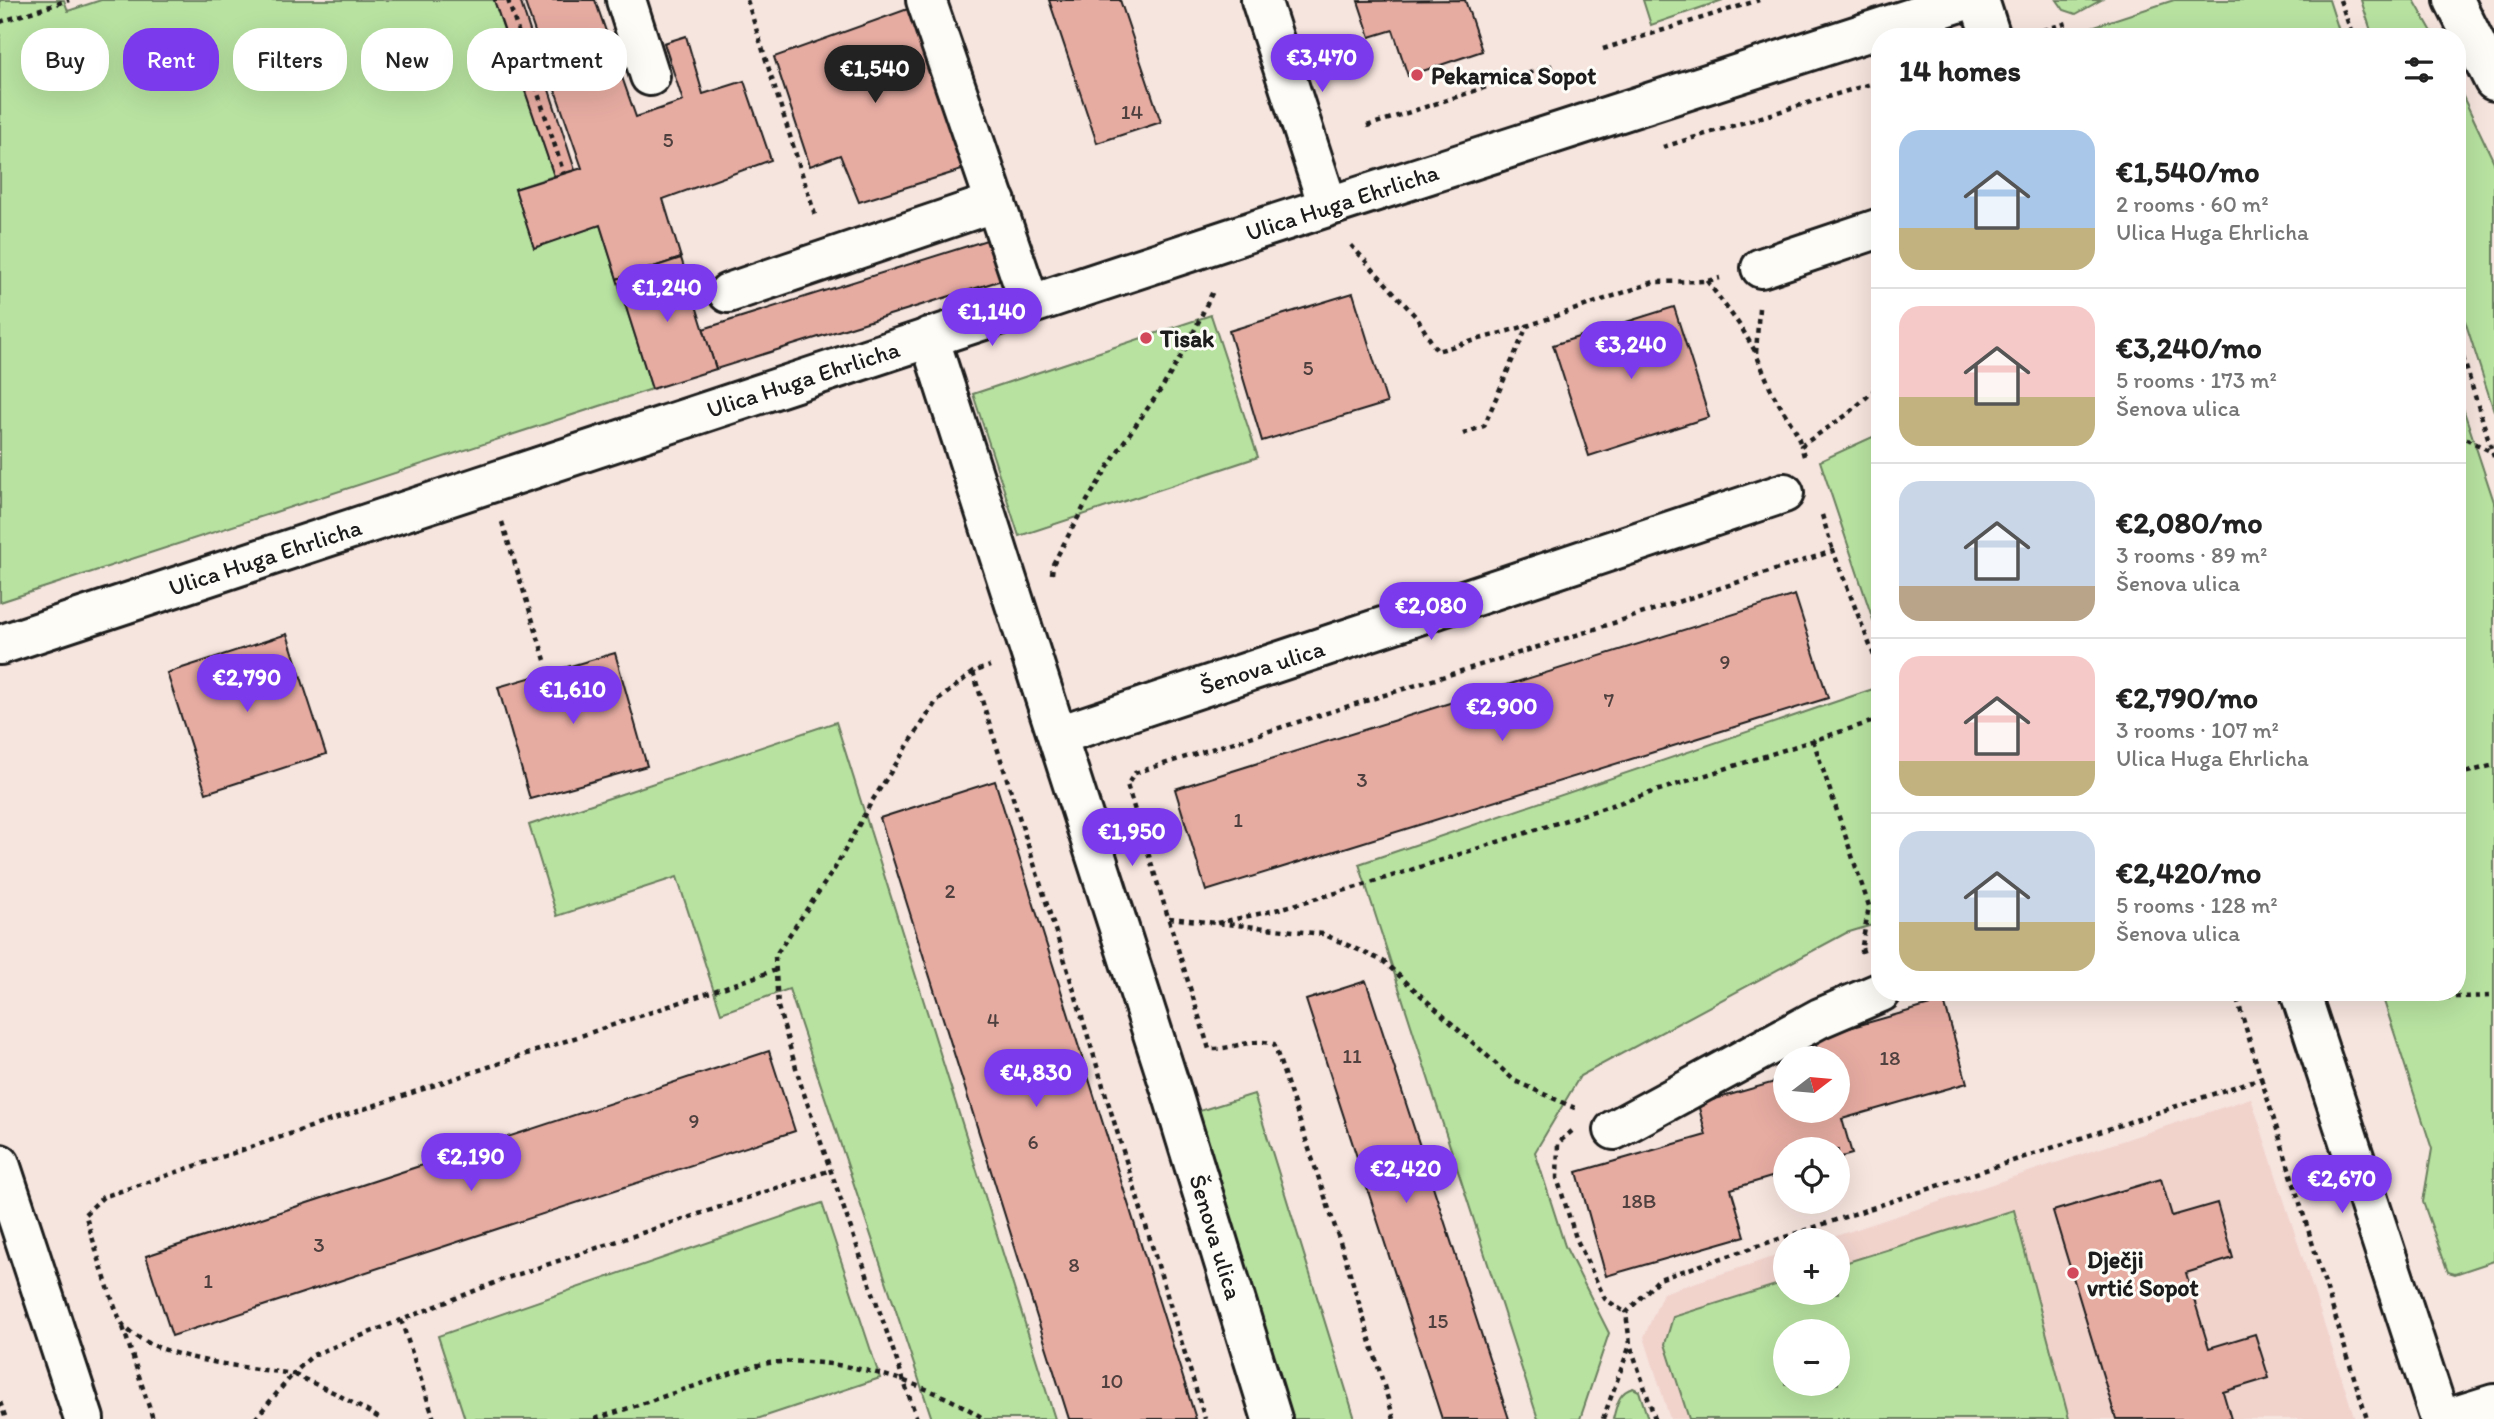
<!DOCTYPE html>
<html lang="en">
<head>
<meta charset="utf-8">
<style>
  :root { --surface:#fff; --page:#f2f2f2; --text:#222; --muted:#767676; --line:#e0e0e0; --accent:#7c3aed }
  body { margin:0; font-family:Itim,sans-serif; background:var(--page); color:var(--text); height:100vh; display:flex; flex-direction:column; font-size:26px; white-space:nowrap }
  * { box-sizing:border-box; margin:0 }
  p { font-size:23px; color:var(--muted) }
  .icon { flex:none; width:38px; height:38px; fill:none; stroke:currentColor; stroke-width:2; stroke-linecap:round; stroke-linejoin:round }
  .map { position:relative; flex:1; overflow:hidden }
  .sheet { position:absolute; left:1871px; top:28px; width:595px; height:973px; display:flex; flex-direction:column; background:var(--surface); border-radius:28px; box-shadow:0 7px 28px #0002 }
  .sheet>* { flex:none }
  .banner { position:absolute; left:21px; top:28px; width:665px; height:63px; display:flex; gap:14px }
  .needle { width:46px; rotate:74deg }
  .fabs { position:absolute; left:1773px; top:1046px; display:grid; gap:14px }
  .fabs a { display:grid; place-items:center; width:77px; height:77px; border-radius:50%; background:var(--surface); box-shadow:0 7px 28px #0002; font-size:35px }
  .price { position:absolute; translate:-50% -60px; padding:0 16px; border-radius:24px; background:var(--accent); color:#fff; font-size:23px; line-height:46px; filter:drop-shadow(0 2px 4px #0008) }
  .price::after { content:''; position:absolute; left:50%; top:42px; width:21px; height:16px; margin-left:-10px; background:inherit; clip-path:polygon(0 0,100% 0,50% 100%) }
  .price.on { background:#222; color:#fff }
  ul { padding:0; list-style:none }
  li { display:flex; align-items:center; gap:21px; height:175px; padding:0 28px }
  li+li { border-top:2px solid var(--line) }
  li span { display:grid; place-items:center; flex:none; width:196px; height:140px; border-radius:21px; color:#555 }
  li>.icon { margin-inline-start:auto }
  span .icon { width:84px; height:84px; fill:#fffc; stroke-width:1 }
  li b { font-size:30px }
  h2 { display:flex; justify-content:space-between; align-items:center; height:84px; padding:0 28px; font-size:30px }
  .tag { padding:0 24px; border-radius:28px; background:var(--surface); box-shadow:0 7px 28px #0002; font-size:24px; line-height:63px }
  .tag.on { background:var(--accent); color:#fff }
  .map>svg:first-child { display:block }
  .built { fill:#f1d3cc; fill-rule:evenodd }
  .green { fill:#b7e2a0; stroke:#6a7f5e; stroke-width:2; fill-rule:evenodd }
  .building { fill:#e6aca2; stroke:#1c1c1c; stroke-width:2 }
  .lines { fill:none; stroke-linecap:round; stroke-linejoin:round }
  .minor-casing { stroke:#1c1c1c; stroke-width:44 }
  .major-casing { stroke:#1c1c1c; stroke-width:44 }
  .path { stroke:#1c1c1c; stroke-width:4.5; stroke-dasharray:5 5; stroke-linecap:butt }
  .minor { stroke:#fdfcf7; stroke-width:38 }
  .major { stroke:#fdfcf7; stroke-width:38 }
  .poi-dot { fill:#d1495b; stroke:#fdfcf7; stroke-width:2.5 }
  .labels { text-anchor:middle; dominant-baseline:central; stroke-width:6; stroke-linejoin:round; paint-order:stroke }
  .number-label { font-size:21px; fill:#4e403e }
  .poi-label { font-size:24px; font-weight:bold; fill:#1c1c1c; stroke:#fdfcf7; text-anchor:start }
  .street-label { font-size:24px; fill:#1c1c1c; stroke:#fdfcf7 }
</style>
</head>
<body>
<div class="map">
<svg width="2494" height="1419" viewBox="0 0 2494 1419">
  <rect width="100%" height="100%" fill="#f6e4de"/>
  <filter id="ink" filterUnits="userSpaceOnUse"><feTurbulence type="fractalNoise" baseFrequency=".0143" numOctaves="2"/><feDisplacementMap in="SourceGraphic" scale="14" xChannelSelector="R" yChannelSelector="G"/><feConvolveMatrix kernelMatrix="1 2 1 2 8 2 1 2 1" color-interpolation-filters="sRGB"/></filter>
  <g filter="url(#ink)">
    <path class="built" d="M2251,1098L2355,1419H1670L1644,1337L1663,1293L1785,1253V1293H1838V1241H1821ZM1785,1332H1838V1384H1785Z"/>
    <g class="green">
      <polygon points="0,0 64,0 68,11 101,0 494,0 554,176 515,189 534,247 600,225 652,389 0,602"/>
      <polygon points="1643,0 1723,0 1651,25"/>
      <polygon points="2057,0 2101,0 2076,14 2064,10"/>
      <polygon points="2174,0 2329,0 2341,37 2073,37 2076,32"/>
      <polygon points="2361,0 2414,0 2435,37 2373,37"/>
      <polygon points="2457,84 2494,162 2494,411 2457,296"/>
      <polygon points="1211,315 1258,457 1019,536 973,394"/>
      <polygon points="2457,390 2494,502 2494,1261 2455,1274 2448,1272 2423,1202 2432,1149 2381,992 2457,992"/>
      <polygon points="1879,434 1879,638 1820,461"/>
      <polygon points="1879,687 1879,923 1846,933 1580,1076 1535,1152 1565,1246 1609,1333 1580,1419 1538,1419 1359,864"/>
      <polygon points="836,722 1055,1419 932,1419 789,989 721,1013 677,877 557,916 529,825"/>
      <polygon points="1254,1094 1355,1419 1288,1419 1193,1113"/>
      <polygon points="822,1203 880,1378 757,1419 465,1419 438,1336"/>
      <path d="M2014,1210L2069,1419H1689L1665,1344L1673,1317L1785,1282V1293H1838V1265ZM1785,1332H1838V1384H1785Z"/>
      <path d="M1633,1388L1639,1391L1648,1419H1613C1617,1405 1618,1392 1633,1388Z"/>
    </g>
    <g class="building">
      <polygon points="494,0 520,0 575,170 554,176"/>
      <polygon points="524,0 595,0 636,117 683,101 664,43 686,36 703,94 744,81 771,160 663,199 681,258 617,279 600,225 534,248 515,189 582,168"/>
      <polygon points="1049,0 1120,0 1161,122 1097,143"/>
      <polygon points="1465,0 1482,51 1408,76 1393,30 1370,37 1358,1"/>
      <polygon points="916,6 971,167 859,202 840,155 810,166 774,57"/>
      <polygon points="993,238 1005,279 716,369 703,329"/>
      <polygon points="681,258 716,369 652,389 617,279"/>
      <polygon points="1353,293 1387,403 1262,441 1229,331"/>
      <polygon points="1674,307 1709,417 1589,456 1553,345"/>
      <polygon points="1795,595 1828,698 1206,891 1175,789"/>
      <polygon points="287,634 326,754 206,793 167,673"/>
      <polygon points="615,653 647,766 530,799 498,687"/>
      <polygon points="995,781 1196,1419 1069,1419 880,818"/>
      <polygon points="1366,981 1509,1419 1442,1419 1306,1000"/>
      <polygon points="1944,1001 1967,1083 1842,1119 1852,1154 1838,1158 1838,1150 1785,1150 1785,1173 1731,1189 1745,1236 1606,1276 1577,1172 1706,1135 1698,1104 1785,1079 1785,1111 1838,1111 1838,1059 1820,1059 1814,1038"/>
      <polygon points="769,1051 795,1131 172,1336 146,1256"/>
      <polygon points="2161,1179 2172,1216 2217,1203 2233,1258 2186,1273 2209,1348 2255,1334 2269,1378 2223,1392 2231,1419 2116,1419 2053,1211"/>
    </g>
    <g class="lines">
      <g class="minor-casing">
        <g id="minor">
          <polyline points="626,0 650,76"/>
          <polyline points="926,0 1030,304"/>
          <polyline points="1261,0 1328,206"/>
          <polyline points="1979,0 1991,37"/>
          <polyline points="1761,268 1880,228"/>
          <polyline points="728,293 996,202"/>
          <polyline points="929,337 1172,1093 1272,1419"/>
          <polyline points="0,645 1259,229 1967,0"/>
          <polyline points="1059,735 1784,493"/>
          <polyline points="2300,992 2440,1419"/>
          <polyline points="1614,1130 1820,1018 1881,992"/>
          <polyline points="0,1164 84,1419"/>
          <polyline points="2446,1419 2494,1404"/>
        </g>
      </g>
      <g class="major-casing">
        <polyline id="major" points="2454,0 2494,81"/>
      </g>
      <g class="path">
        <polyline points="508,0 564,174"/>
        <polyline points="747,0 816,218"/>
        <polyline points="2340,0 2353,37"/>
        <polyline points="0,22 69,0"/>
        <polyline points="2033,33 2067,23"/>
        <polyline points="1603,49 1759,0"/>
        <polyline points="1367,126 1554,65"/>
        <polyline points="1663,147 1880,81"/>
        <polyline points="1351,245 1417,318 1437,351 1526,326"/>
        <polyline points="1707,281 1741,327 1756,353"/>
        <polyline points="1759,308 1756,354 1773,394 1797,433 1801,446"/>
        <polyline points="2457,338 2494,457"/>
        <polyline points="1463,434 1484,426 1527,326 1654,282 1707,281 1720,278"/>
        <polyline points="2457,434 2492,452"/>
        <polyline points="1804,456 1801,446 1848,414 1880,385"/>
        <polyline points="1822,515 1833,551"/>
        <polyline points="502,522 545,660"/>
        <polyline points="1052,574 1053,564 1087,501 1123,443 1162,388 1187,346 1213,291"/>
        <polyline points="973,672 1064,958 1205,1419"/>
        <polyline points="1813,740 1869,906 1861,951 1880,945"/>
        <polyline points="2457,775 2494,765"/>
        <polyline points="1169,918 1323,934 1383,961 1515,1081 1577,1109"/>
        <polyline points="1217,923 1272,911 1364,885 1880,719"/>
        <path d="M776,970L103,1197L85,1214C91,1232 115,1317 124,1326C156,1360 247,1367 293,1374L313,1355L507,1278L831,1170"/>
        <polyline points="2375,995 2421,998 2494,996"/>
        <polyline points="2261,1078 2367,1419"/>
        <polyline points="1572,1131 1558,1143 1557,1178 1576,1238 1605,1299 1626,1313"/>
        <polyline points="401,1320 434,1419"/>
        <polyline points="123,1327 153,1419"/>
        <polyline points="0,1402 6,1419"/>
        <polyline points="255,1419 293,1374 335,1393 381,1419"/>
        <path d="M595,1419C633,1407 670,1394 707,1382C727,1375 749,1366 769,1363C835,1355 930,1382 984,1419"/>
        <polyline points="917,1419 802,1088 778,1007 775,956 835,868 872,801 936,702 973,672 990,666"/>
        <path d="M1394,1419L1346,1260L1274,1044C1252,1037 1232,1050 1209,1049L1127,785L1135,773L1589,631L1833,551L1880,671"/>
        <polyline points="1603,1419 1630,1345"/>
        <polyline points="1655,1419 1630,1344 1626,1313 1659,1279 2261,1078 2235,992"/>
      </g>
      <use href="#minor" class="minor"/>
      <use href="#major" class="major"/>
    </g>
  </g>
  <g class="poi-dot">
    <circle cx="1417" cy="75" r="7"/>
    <circle cx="1146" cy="338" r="7"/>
    <circle cx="2073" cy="1273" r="7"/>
  </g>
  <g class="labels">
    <g class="number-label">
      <text x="1132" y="111">14</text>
      <text x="668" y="139">5</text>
      <text x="1308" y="367">5</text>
      <text x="1725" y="661">9</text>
      <text x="1609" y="699">7</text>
      <text x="1362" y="779">3</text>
      <text x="1238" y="819">1</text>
      <text x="950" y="890">2</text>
      <text x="993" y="1019">4</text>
      <text x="1352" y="1055">11</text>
      <text x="1890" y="1057">18</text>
      <text x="694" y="1120">9</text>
      <text x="1033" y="1141">6</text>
      <text x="1639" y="1200">18B</text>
      <text x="319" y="1244">3</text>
      <text x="1074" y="1264">8</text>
      <text x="208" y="1280">1</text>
      <text x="1438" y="1320">15</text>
      <text x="1112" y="1380">10</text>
    </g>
    <g class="poi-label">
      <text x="1431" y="75">Pekarnica Sopot</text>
      <text x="1160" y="338">Tisak</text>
      <text x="2087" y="1259">Dječji<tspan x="2087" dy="28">vrtić Sopot</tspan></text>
    </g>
    <g class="street-label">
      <text transform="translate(1342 202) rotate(-18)">Ulica Huga Ehrlicha</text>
      <text transform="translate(803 379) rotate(-18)">Ulica Huga Ehrlicha</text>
      <text transform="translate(265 557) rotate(-18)">Ulica Huga Ehrlicha</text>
      <text transform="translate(1262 667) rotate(-18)">Šenova ulica</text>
      <text transform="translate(1216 1237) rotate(73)">Šenova ulica</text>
    </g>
  </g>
</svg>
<div class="fabs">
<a><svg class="needle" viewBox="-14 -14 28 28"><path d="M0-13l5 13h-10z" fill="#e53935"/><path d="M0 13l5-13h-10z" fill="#767676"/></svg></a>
<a><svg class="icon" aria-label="locate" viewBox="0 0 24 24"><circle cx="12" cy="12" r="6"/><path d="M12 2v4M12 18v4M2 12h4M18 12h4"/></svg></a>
<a>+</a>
<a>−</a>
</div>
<b class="price" style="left:1322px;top:94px">€3,470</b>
<b class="price on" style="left:875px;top:105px">€1,540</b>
<b class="price" style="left:667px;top:324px">€1,240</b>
<b class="price" style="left:992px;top:348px">€1,140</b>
<b class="price" style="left:1631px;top:381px">€3,240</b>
<b class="price" style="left:1431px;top:642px">€2,080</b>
<b class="price" style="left:247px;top:714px">€2,790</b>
<b class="price" style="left:573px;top:726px">€1,610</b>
<b class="price" style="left:1502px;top:743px">€2,900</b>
<b class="price" style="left:1132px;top:868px">€1,950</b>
<b class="price" style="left:1036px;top:1109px">€4,830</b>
<b class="price" style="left:471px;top:1193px">€2,190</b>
<b class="price" style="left:1406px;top:1205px">€2,420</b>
<b class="price" style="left:2342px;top:1215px">€2,670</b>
<div class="banner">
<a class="tag">Buy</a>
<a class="tag on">Rent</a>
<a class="tag">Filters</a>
<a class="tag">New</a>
<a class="tag">Apartment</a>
</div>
<section class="sheet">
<h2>14 homes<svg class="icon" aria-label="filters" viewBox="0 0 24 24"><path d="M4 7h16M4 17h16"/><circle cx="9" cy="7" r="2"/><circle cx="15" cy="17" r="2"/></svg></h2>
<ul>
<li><span style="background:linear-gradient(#a9c7e8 70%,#c2b280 0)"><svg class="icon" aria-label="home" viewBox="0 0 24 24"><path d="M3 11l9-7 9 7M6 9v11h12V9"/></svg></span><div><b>€1,540/mo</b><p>2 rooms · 60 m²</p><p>Ulica Huga Ehrlicha</p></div></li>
<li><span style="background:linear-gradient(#f6c9c9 65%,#c2b280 0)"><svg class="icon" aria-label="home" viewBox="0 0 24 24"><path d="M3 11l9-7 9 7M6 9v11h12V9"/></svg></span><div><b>€3,240/mo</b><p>5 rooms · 173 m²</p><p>Šenova ulica</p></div></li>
<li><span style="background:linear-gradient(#c9d6e8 75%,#b9a48a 0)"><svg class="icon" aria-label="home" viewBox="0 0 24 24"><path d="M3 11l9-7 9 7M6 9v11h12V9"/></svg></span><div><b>€2,080/mo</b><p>3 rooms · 89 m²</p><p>Šenova ulica</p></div></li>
<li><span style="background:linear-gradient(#f6c9c9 75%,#c2b280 0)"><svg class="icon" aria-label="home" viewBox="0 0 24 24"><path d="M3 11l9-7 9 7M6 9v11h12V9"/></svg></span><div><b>€2,790/mo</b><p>3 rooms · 107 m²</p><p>Ulica Huga Ehrlicha</p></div></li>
<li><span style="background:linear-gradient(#c9d6e8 65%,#c2b280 0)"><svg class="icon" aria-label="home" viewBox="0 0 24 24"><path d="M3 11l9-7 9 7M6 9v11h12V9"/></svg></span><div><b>€2,420/mo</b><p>5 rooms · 128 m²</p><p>Šenova ulica</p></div></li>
</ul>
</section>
</div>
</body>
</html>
